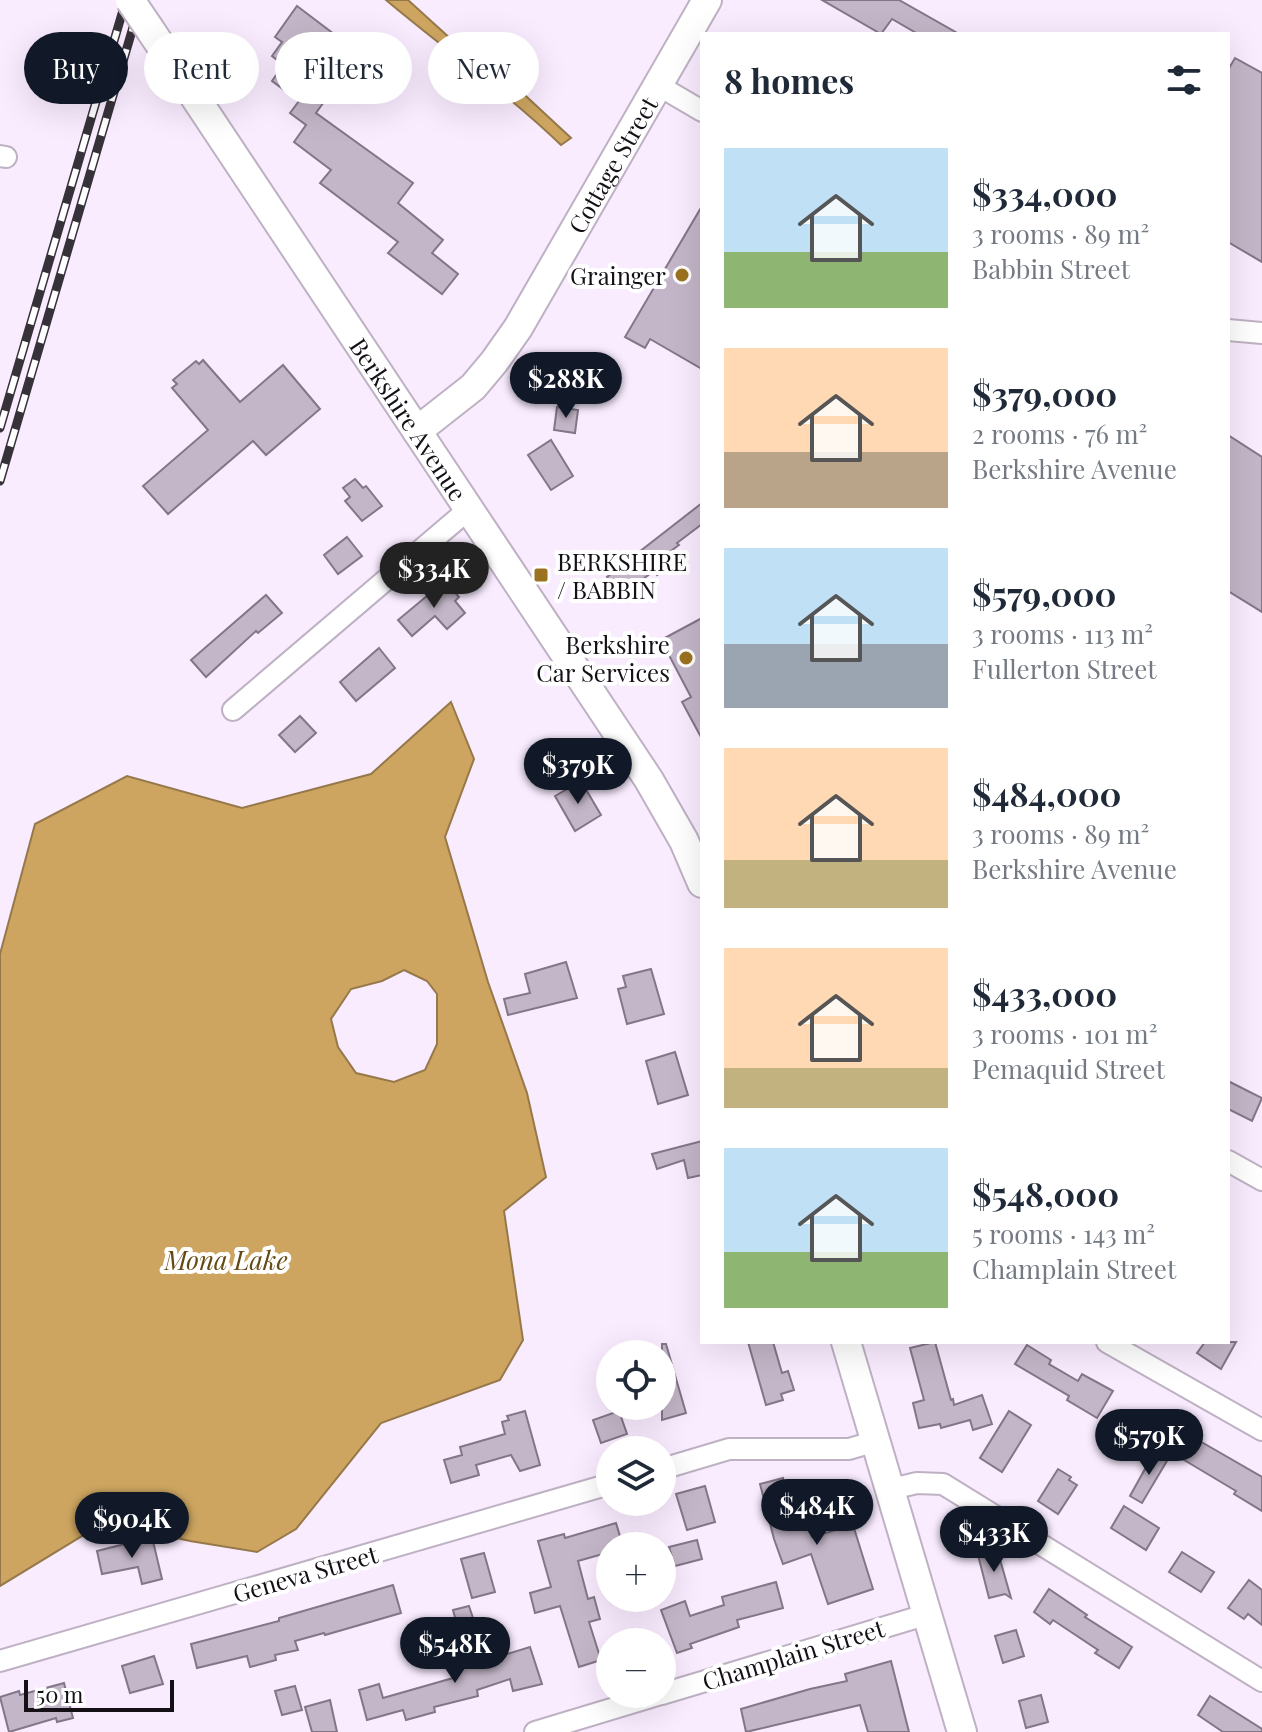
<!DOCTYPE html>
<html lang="en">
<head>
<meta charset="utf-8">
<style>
  :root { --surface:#fff; --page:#f6f6f7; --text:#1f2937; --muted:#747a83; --accent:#111827 }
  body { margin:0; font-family:"Playfair Display",serif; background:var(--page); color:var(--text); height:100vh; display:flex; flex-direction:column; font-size:30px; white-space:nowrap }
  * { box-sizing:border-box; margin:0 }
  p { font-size:26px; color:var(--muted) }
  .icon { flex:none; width:44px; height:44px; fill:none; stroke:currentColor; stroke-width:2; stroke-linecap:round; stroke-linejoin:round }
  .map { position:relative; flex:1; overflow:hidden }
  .side { position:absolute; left:700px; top:32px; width:530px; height:1312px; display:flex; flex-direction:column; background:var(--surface); border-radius:0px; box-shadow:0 8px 32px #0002 }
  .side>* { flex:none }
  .top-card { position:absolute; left:24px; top:32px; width:556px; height:72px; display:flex; gap:16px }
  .buttons { position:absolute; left:596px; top:1340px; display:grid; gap:16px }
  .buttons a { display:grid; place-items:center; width:80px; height:80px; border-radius:50%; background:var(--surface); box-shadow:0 8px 32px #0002; font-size:40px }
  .scale { position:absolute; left:24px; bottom:20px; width:150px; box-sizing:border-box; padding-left:8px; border:4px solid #141016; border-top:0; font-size:22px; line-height:28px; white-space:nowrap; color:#141016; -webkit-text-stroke:6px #fff; paint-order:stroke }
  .price { position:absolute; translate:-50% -68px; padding:0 18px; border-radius:28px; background:var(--accent); color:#fff; font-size:26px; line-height:52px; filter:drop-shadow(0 2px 4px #0008) }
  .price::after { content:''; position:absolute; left:50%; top:48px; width:24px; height:18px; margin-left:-12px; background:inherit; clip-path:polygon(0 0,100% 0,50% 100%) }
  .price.selected { background:#222; color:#fff }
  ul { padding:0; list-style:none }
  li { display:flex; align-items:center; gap:24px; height:200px; padding:0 24px }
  li span { display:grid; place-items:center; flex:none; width:224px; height:160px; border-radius:0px; color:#555 }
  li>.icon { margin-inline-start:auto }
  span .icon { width:96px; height:96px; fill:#fffc; stroke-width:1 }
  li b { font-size:34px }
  h2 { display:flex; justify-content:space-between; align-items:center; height:96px; padding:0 24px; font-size:34px }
  .chip { padding:0 28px; border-radius:36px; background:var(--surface); box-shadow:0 8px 32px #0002; font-size:28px; line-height:72px }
  .chip.selected { background:var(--accent); color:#fff }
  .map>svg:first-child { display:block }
  .water { fill:#cda560; stroke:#96784a; stroke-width:2; fill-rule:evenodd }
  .building { fill:#c3b6c8; stroke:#827687; stroke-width:2 }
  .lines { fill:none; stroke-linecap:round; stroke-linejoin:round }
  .street-casing { stroke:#beb1c3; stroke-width:24 }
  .secondary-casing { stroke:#beb1c3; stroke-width:32 }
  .street { stroke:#fff; stroke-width:20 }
  .secondary { stroke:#fff; stroke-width:28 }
  .rail-casing { stroke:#373139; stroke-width:9 }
  .rail { stroke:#fff; stroke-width:6; stroke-dasharray:18; stroke-linecap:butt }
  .secondary-bridge-casing { stroke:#beb1c3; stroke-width:32; stroke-linecap:butt }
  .secondary-bridge { stroke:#fff; stroke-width:28 }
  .poi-dot { fill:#9b721f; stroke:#fff; stroke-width:3 }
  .labels { text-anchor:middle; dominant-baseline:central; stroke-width:8; stroke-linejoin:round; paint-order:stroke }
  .street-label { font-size:24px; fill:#141016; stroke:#fff }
  .poi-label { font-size:24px; fill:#141016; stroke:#fff; text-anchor:end }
  .water-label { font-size:26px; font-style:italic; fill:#644912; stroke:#fff }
</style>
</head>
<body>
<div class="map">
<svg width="1262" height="1732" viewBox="0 0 1262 1732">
  <rect width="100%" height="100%" fill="#f9ecff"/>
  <g class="water">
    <path d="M386,0H408L452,40L514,85L571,138L561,145C506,92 444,49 386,0Z"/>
    <path d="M451,702L474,759L445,837L488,982L527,1093L546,1177L504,1211L523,1340L500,1380L381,1423L296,1529L257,1552L190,1541L105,1522L0,1586V954L35,824L127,776L242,808L371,774ZM404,970L427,981L437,994V1044L425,1070L394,1082L356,1073L338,1047L331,1019L351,989L382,981Z"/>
  </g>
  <g class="building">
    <polygon points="822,0 899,0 959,34 918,34 892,19 881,34"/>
    <polygon points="297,6 359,53 316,113 413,183 398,203 443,240 432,253 458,274 442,294 388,253 398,242 320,183 331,170 294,142 306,125 290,113 299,101 272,81 283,65 272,56 282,42 275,37"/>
    <polygon points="1235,58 1262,73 1262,262 1228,242 1228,70"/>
    <polygon points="702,206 702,369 650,339 645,348 625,337"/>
    <polygon points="203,360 240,402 283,365 320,409 266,455 253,441 168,514 143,486 208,430 172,388 177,384 173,380 196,361 199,364"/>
    <polygon points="557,407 578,410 575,433 554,430"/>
    <polygon points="1228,435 1262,457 1262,612 1228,591"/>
    <polygon points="551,440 573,476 551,490 528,455"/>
    <polygon points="355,479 363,488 366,486 382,506 362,521 345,501 350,497 343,488"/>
    <polygon points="702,503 702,524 677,543 679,545 667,554 674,563 657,575 654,571 621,595 607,577"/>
    <polygon points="347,537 362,556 338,574 324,555"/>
    <polygon points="445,581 459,597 455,601 465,613 447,629 435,616 412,636 398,620"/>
    <polygon points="266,595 282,613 258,633 256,631 206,677 191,660"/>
    <polygon points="702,618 702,739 682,702 691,697 661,640"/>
    <polygon points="379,648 395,668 356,701 340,682"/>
    <polygon points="300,716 316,733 295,752 279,735"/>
    <polygon points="581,781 601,815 575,831 555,796"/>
    <polygon points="566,962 577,998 508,1015 504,999 530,993 525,974"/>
    <polygon points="651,969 664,1014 627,1024 618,989 626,987 623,976"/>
    <polygon points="675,1052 688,1095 658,1104 646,1061"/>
    <polygon points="1228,1081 1262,1098 1252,1121 1228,1109"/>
    <polygon points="702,1141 702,1175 688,1178 684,1160 657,1169 652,1154"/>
    <polygon points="748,1342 773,1342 782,1373 788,1371 794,1390 781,1394 783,1400 766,1405"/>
    <polygon points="935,1342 951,1400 953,1399 954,1405 982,1395 992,1424 973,1430 970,1420 941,1428 940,1424 919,1428 913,1403 924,1400 910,1348"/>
    <polygon points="1205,1342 1236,1342 1221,1369 1197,1353"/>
    <polygon points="662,1344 666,1344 686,1413 662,1420"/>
    <polygon points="1027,1345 1051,1360 1049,1364 1078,1381 1082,1374 1113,1391 1097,1418 1067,1400 1069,1396 1015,1364"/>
    <polygon points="525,1411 540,1465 520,1471 511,1455 476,1465 479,1475 451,1483 444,1460 462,1455 460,1447 505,1434 502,1422 509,1420 507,1416"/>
    <polygon points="619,1411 627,1434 601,1443 593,1420"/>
    <polygon points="1009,1411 1031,1425 1002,1472 980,1458"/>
    <polygon points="1191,1436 1262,1477 1262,1511 1234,1494 1236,1491 1179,1457"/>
    <polygon points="1155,1451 1168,1459 1142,1503 1130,1496"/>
    <polygon points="1058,1469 1071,1477 1069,1480 1077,1485 1058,1514 1038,1501"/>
    <polygon points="783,1478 793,1518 806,1515 812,1537 853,1525 873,1589 828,1604 811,1554 783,1564 774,1539 760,1484"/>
    <polygon points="705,1486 715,1522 687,1530 676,1494"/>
    <polygon points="1124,1506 1159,1528 1146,1550 1111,1528"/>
    <polygon points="616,1523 623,1546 610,1546 610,1552 578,1561 588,1599 594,1597 600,1619 589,1622 601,1660 579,1667 560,1606 535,1613 530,1593 551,1587 538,1541 564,1534 565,1538"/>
    <polygon points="152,1537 162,1579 142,1584 138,1567 102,1574 97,1551"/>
    <polygon points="697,1540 702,1559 675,1566 669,1547"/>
    <polygon points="997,1549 1011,1598 1005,1594 989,1598 978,1555"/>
    <polygon points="1182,1552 1214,1572 1201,1592 1169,1572"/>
    <polygon points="484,1553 495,1592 472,1598 461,1559"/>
    <polygon points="1249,1580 1262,1590 1262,1625 1248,1614 1244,1619 1228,1608"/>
    <polygon points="776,1582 783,1608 737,1620 739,1627 690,1644 692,1648 677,1653 661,1610 685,1601 690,1616 724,1605 722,1597"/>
    <polygon points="393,1585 401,1613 325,1635 324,1633 295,1641 298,1650 275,1655 276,1660 250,1667 247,1656 197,1668 191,1644 279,1621 279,1618"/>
    <polygon points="1049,1589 1087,1615 1085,1617 1132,1647 1119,1668 1095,1653 1098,1650 1053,1620 1050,1624 1034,1612"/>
    <polygon points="469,1606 476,1627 459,1632 453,1610"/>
    <polygon points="1016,1630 1024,1656 1003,1663 995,1636"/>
    <polygon points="530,1647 542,1684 513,1691 510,1679 477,1690 478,1696 434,1707 435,1712 406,1720 403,1710 367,1720 359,1690 379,1684 383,1698 453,1678 447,1656 468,1651 471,1665"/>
    <polygon points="154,1656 163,1684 130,1693 122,1666"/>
    <polygon points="891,1661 909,1732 868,1732 860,1705 746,1732 741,1709 810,1689 847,1681 845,1674"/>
    <polygon points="64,1683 73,1718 57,1722 56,1718 9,1732 0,1697 19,1691 20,1695"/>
    <polygon points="295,1686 302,1710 282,1715 275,1691"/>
    <polygon points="1041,1695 1048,1722 1026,1728 1019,1701"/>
    <polygon points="1210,1696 1262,1729 1262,1732 1223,1732 1198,1715"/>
    <polygon points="330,1700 337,1732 312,1732 305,1707"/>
  </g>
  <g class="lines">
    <g class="street-casing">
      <g id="street">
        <polyline points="656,84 702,111"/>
        <polyline points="0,156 6,157"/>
        <polyline points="1228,330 1262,333"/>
        <polyline points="233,710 469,509"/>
        <polyline points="1228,1161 1262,1180"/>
        <polyline points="1107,1342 1262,1430"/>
        <polyline points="662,1469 729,1449 849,1449 876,1441"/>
        <polyline points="891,1489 917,1483 943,1484 1262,1681"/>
        <polyline points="0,1661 610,1484"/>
        <polyline points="662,1694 925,1615"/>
        <polyline points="535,1732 661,1694"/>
      </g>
    </g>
    <g class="secondary-casing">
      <g id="secondary">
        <path id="s1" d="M151,31L649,780L684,841L702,883"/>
        <path id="s2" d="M417,431L473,387L494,362L518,328L707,0"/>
        <polyline points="846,1342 962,1732"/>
      </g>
    </g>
    <use href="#street" class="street"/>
    <use href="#secondary" class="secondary"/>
    <g class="rail-casing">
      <g id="rail">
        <polyline points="0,428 126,0"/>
        <polyline points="0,481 141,0"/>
      </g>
    </g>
    <use href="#rail" class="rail"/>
    <g class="secondary-bridge-casing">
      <polyline id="secondary-bridge" points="130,0 151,31"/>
    </g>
    <use href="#secondary-bridge" class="secondary-bridge"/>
  </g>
  <g class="poi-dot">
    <circle cx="682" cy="275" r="8"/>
    <rect x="533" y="567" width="16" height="16" rx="4"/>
    <circle cx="686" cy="658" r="8"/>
  </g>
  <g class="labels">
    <g class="street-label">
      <text stroke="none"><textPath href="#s2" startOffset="334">Cottage Street</textPath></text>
      <text stroke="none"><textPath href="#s1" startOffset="466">Berkshire Avenue</textPath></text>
      <text transform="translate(305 1573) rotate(-16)">Geneva Street</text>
      <text transform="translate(793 1654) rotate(-17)">Champlain Street</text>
    </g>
    <g class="poi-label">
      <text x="666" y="275">Grainger</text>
      <text x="557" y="561" text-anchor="start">BERKSHIRE<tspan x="557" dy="28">/ BABBIN</tspan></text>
      <text x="670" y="644">Berkshire<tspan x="670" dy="28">Car Services</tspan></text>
    </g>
    <g class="water-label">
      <text x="226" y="1259">Mona Lake</text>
    </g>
  </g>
</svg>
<div class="buttons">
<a><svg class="icon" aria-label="locate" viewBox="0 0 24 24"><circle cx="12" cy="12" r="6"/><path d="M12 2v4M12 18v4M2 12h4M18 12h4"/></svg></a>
<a><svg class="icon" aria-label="layers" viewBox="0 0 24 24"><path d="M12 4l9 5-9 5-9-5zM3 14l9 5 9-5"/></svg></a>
<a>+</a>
<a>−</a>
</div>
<div class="scale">50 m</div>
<b class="price" style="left:566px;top:420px">$288K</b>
<b class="price selected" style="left:434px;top:610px">$334K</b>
<b class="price" style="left:578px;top:806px">$379K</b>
<b class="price" style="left:1149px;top:1477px">$579K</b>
<b class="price" style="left:817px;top:1547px">$484K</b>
<b class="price" style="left:132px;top:1560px">$904K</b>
<b class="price" style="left:994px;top:1574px">$433K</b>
<b class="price" style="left:455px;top:1685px">$548K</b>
<div class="top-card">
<a class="chip selected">Buy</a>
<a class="chip">Rent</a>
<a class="chip">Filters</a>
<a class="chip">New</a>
</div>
<section class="side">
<h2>8 homes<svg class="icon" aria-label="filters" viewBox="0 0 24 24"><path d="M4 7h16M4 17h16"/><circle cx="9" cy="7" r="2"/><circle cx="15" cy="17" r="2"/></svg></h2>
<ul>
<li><span style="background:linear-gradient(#bfe0f5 65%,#8fb573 0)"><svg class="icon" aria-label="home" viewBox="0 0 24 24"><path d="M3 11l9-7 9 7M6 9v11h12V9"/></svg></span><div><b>$334,000</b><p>3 rooms · 89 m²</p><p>Babbin Street</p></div></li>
<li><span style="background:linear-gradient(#ffd9b3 65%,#b9a48a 0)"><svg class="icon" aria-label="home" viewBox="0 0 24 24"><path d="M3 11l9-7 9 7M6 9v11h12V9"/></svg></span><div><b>$379,000</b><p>2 rooms · 76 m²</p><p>Berkshire Avenue</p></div></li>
<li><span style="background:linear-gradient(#bfe0f5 60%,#9aa5b1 0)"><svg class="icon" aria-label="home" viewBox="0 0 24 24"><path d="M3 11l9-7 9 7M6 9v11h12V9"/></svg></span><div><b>$579,000</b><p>3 rooms · 113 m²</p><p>Fullerton Street</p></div></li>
<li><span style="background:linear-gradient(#ffd9b3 70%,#c2b280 0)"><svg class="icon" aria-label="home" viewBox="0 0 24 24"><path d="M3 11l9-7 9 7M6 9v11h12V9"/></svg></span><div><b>$484,000</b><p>3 rooms · 89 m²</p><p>Berkshire Avenue</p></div></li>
<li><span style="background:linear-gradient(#ffd9b3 75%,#c2b280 0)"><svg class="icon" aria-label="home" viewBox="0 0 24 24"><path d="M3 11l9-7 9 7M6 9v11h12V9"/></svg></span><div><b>$433,000</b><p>3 rooms · 101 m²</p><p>Pemaquid Street</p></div></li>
<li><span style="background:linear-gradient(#bfe0f5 65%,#8fb573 0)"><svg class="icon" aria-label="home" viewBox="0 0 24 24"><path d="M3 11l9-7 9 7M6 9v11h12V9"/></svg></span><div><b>$548,000</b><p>5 rooms · 143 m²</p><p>Champlain Street</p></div></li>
</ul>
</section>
</div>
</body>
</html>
